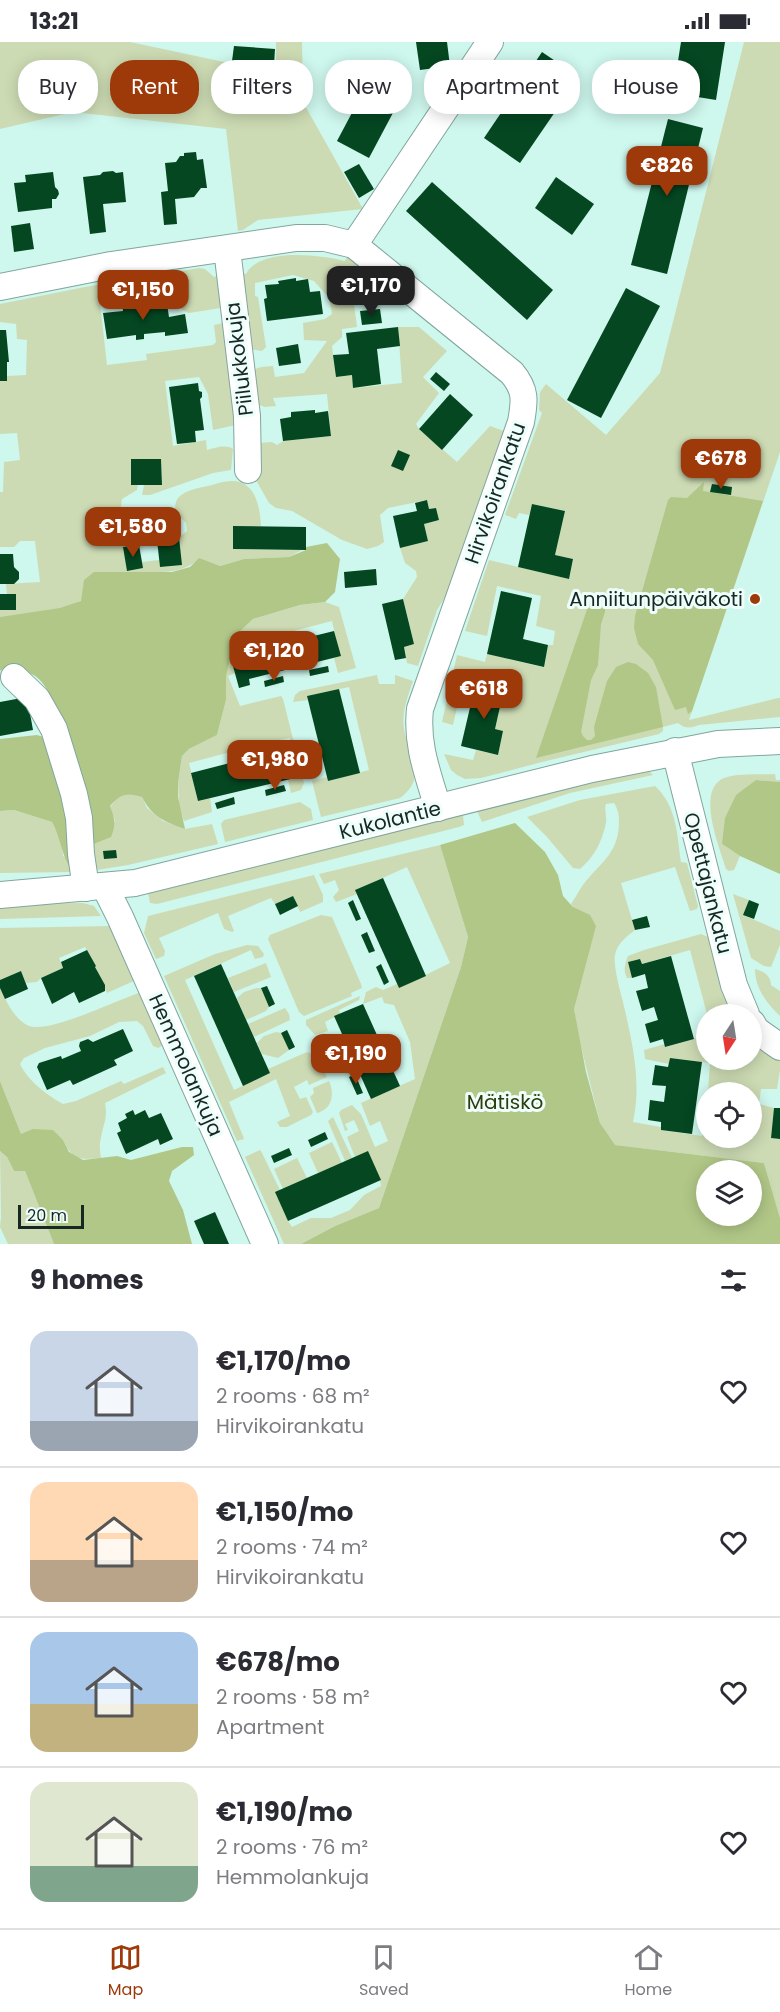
<!DOCTYPE html>
<html lang="en">
<head>
<meta charset="utf-8">
<style>
  :root { --surface:#fff; --page:#f2f2f3; --text:#2b2b33; --muted:#7c7c81; --line:#e1e1e2; --accent:#9e3909 }
  body { margin:0; font-family:Poppins,sans-serif; background:var(--page); color:var(--text); height:100vh; display:flex; flex-direction:column; font-size:22px; white-space:nowrap }
  * { box-sizing:border-box; margin:0 }
  p { font-size:20px; color:var(--muted) }
  .icon { flex:none; width:33px; height:33px; fill:none; stroke:currentColor; stroke-width:2; stroke-linecap:round; stroke-linejoin:round }
  .map { position:relative; height:1202px; overflow:hidden }
  .panel { display:flex; flex-direction:column; background:var(--surface); flex:1 }
  .panel>* { flex:none }
  .hud { position:absolute; left:18px; top:18px; width:744px; height:54px; display:flex; gap:12px }
  .needle { width:39px; rotate:192deg }
  .buttons { position:absolute; left:696px; top:962px; display:grid; gap:12px }
  .buttons a { display:grid; place-items:center; width:66px; height:66px; border-radius:50%; background:var(--surface); box-shadow:0 3px 15px #0003; font-size:30px }
  .scale { position:absolute; left:18px; bottom:15px; width:66px; box-sizing:border-box; padding-left:6px; border:3px solid #172723; border-top:0; font-size:16px; line-height:21px; white-space:nowrap; color:#172723; -webkit-text-stroke:4px #eefefa; paint-order:stroke }
  .price { position:absolute; translate:-50% -51px; padding:0 14px; border-radius:12px; background:var(--accent); color:#fff; font-size:20px; line-height:39px; filter:drop-shadow(0 2px 3px #0008) }
  .price::after { content:''; position:absolute; left:50%; top:36px; width:18px; height:14px; margin-left:-9px; background:inherit; clip-path:polygon(0 0,100% 0,50% 100%) }
  .price.selected { background:#222; color:#fff }
  ul { padding:0; list-style:none }
  li { display:flex; align-items:center; gap:18px; height:150px; padding:0 30px }
  li+li { border-top:2px solid var(--line) }
  li span { display:grid; place-items:center; flex:none; width:168px; height:120px; border-radius:18px; color:#555 }
  li>.icon { margin-inline-start:auto }
  span .icon { width:72px; height:72px; fill:#fffc; stroke-width:1 }
  li b { font-size:26px }
  h2 { display:flex; justify-content:space-between; align-items:center; height:72px; padding:0 30px; font-size:26px }
  .pill { padding:0 21px; border-radius:24px; background:var(--surface); box-shadow:0 3px 15px #0003; font-size:21px; line-height:54px }
  .pill.selected { background:var(--accent); color:#fff }
  .status { display:flex; justify-content:space-between; align-items:center; height:42px; padding:0 30px; background:var(--surface); direction:ltr }
  .status svg { height:16px; fill:currentColor }
  .tabs { display:flex; justify-content:space-around; align-items:center; height:84px; border-top:2px solid var(--line); background:var(--surface); font-size:16px; color:var(--muted) }
  .tabs a { display:grid; justify-items:center; gap:3px }
  .tabs .selected { color:var(--accent) }
  .map>svg:first-child { display:block }
  .green { fill:#cddbb4 }
  .forest { fill:#b1c787; fill-rule:evenodd }
  .building { fill:#044721 }
  .lines { fill:none; stroke-linecap:round; stroke-linejoin:round }
  .minor-casing { stroke:#80a69e; stroke-width:28 }
  .minor { stroke:#fff; stroke-width:26 }
  .poi-dot { fill:#9e3909; stroke:#eefefa; stroke-width:2 }
  .labels { text-anchor:middle; dominant-baseline:central; stroke-width:6; stroke-linejoin:round; paint-order:stroke }
  .street-label { font-size:20px; fill:#172723; stroke:#eefefa }
  .poi-label { font-size:20px; fill:#172723; stroke:#eefefa; text-anchor:end }
  .park-label { font-size:20px; fill:#2f3c0c; stroke:#eefefa }
</style>
</head>
<body>
<div class="status"><b>13:21</b><svg viewBox="0 0 49 12"><path d="M0 12V9h3v3zM5 12V6h3v6zM10 12V3h3v9zM15 12V0h3v12zM26 1h20v11H26zM47 4h2v5h-2z"/></svg></div>
<div class="map">
<svg width="780" height="1202" viewBox="0 0 780 1202">
  <rect width="100%" height="100%" fill="#cef7ed"/>
  <g class="green">
    <polygon points="0,0 130,0 276,31 276,0 302,0 303,60 363,167 258,178 243,188 238,189 226,87 73,70 0,87"/>
    <path d="M744,0H780V410L689,678L778,656H780V675L699,683C691,686 685,687 678,681L663,685V689L659,692L542,720L481,736L465,737L457,733L451,728L444,712L473,718L476,708L498,713L503,689L495,687L504,647L477,640L474,652L461,648L453,683L442,680L457,613L485,620L487,612L543,625L548,603H553L555,589L536,584L541,554L497,544L487,594L465,589L489,518L569,537L573,517L555,513L565,469L532,462L529,473L519,471L516,477L505,473L542,371L539,368L540,350L546,342L606,393L660,331Z"/>
    <path d="M348,212L386,241L379,251L368,241L354,262L357,285L342,287V295L332,304L336,335L352,333L354,346L402,341L398,285H419L447,309L423,335L439,351L416,382L419,387L457,420L490,384L504,389L453,542L437,568L418,624L407,621L404,605L414,602L403,557L417,535L416,529L405,521L400,506L428,499L424,482L439,478L436,466L429,467L427,458L388,466L380,473L384,500L378,504L367,507L342,498L292,469L276,466L269,461L257,440L259,401L272,400L277,403L283,399L331,394L327,352L273,356L276,364L265,365L253,361L250,329L261,325L273,324L275,335L304,331L327,299L304,298L303,281L325,277L332,272L329,256L314,239L293,233L255,241V254L258,255L266,305L262,309L250,307L240,230L246,232C260,205 321,213 345,219Z"/>
    <path d="M199,226L205,227L214,235L221,233L227,265L189,271L182,268L180,250L100,261L107,323L147,318L146,312L213,303L216,300L214,283L228,280L236,383L213,388L208,352L199,335L165,339L173,404L206,398L207,408C215,406 226,402 233,407L231,428L213,431L150,453H142L144,443H162L161,417H132L131,443H138L137,448L122,457L120,473L127,528L142,526V520L159,518L160,525L181,523L179,495L187,489L186,481L175,470C175,465 175,460 178,456C185,448 199,446 208,444C216,442 224,439 231,439C256,438 260,466 261,484L233,485V507L302,508L289,515L244,517L220,524L199,517C176,537 147,527 119,531C107,533 92,552 82,558C62,571 23,574 0,575V568H16V552H7L6,542L40,540L35,499H20L14,505H0V450H3L4,420L20,418L17,391L0,392V339H7V334L26,333L27,298L17,297L16,282L0,280V262L85,245Z"/>
    <polygon points="325,560 339,565 356,626 338,631 334,616 340,614 332,579 239,603 244,621 234,624 235,631 228,634 240,664 281,654 283,657 304,741 301,748 291,751 288,737 299,734 290,696 264,701 189,721 198,759 210,756 212,770 184,779 179,763 178,741 182,714 189,707 217,693 226,658 226,635 233,605 233,596 253,577 300,563"/>
    <path d="M377,633L379,642H395V633L413,639C397,683 402,689 421,730L415,731C415,742 408,750 400,756L321,775L312,739L327,735L328,739L369,728L349,645L307,654L308,658L293,660L295,653L300,649Z"/>
    <polygon points="633,729 650,730 653,733 570,751 482,780 477,769"/>
    <path d="M775,732L776,738H780V740L756,738L722,802L740,814L734,828L729,829L726,827C720,806 695,748 724,736C737,731 761,733 775,732Z"/>
    <path d="M655,744C677,764 677,793 681,820L687,821L698,864L697,867L690,869L675,825L621,841L635,888C626,895 617,902 615,913C613,923 620,949 623,960C632,999 642,1040 633,1080L661,1085V1088L702,1094L706,1061V1095H752V1050H708L710,1021L670,1016L669,1022L645,1017L644,1008L665,1002L666,1005L706,993V1017H752V998L780,1015V1028L777,1047H761L759,1062L774,1066L771,1096L780,1097V1176L764,1121L614,1103L600,1081L577,988L574,967L578,948L573,865L571,862C576,855 580,846 586,839C604,818 619,809 619,779C619,773 618,767 614,761L606,762C604,768 607,774 606,781C602,800 594,815 580,827L573,826L547,795L527,775L580,758Z"/>
    <polygon points="130,751 142,755 147,766 163,779 185,787 212,782 218,802 128,823 91,829 86,805 115,779 110,765 118,755"/>
    <polygon points="300,760 311,767 313,778 225,800 221,782 224,778"/>
    <polygon points="14,768 52,780 61,797 63,814 73,820 76,827 70,830 0,831 0,769"/>
    <polygon points="463,773 464,783 459,785 157,862 150,861 148,851 156,848"/>
    <polygon points="440,803 468,895 461,925 379,1166 335,1184 301,1202 284,1202 245,1115 260,1108 262,1111 280,1148 288,1179 292,1185 311,1176 331,1176 350,1168 364,1153 381,1144 380,1138 355,1115 347,1095 359,1089 354,1078 345,1082 348,1088 345,1089 339,1071 341,1068 352,1063 361,1072 375,1105 388,1099 380,1079 370,1084 361,1061 415,1037 410,1000 394,963 384,961 382,955 363,962 366,950 376,945 383,948 397,942 399,946 450,921 407,825 356,848 357,852 336,860 333,855 339,848 335,838 324,842 319,832"/>
    <polygon points="314,833 323,853 323,860 300,870 293,854 275,862 271,856 228,874 234,889 232,890 224,887 218,871 159,896 165,909 164,914 156,917 144,891 148,874"/>
    <polygon points="733,852 749,858 743,873 780,889 780,903 771,925 764,924 751,916"/>
    <polygon points="83,861 94,864 101,874 0,877 0,862"/>
    <polygon points="321,873 332,875 361,942 362,946 351,951 352,954 304,974 299,970 268,897 270,893"/>
    <polygon points="112,884 136,938 107,951 95,925 96,924 85,905 59,916 63,926 41,936 37,940 26,941 21,929 0,938 0,886"/>
    <path d="M701,892L708,895L721,941L736,972H707L690,908L642,922L640,917L628,920L632,936H627C623,929 625,921 628,914L644,908Z"/>
    <path d="M247,903L258,904L264,912L263,915L255,917L251,908L185,938L234,1048L270,1031L268,1027L307,1010C318,1014 322,1025 327,1035L309,1043L307,1038L294,1045L300,1057L306,1055L313,1070L311,1073L287,1085H280L277,1080L290,1074L276,1037L229,1060L243,1094L244,1097L237,1099L164,934L215,912Z"/>
    <polygon points="266,921 271,935 234,950 228,936"/>
    <path d="M755,927C764,929 771,934 771,943L780,949V974C767,962 755,946 755,927Z"/>
    <path d="M0,946C6,959 14,976 27,983C46,994 118,957 142,950L165,1002L158,1006L153,1004L143,984L137,979L119,980L90,994L45,1006L24,1016L20,1022C28,1039 47,1053 63,1062L76,1059L121,1039L124,1042L163,1025L166,1031L105,1061C108,1077 103,1082 101,1096C99,1102 100,1109 101,1116C80,1118 72,1118 63,1098L21,1092L0,1039Z"/>
    <polygon points="256,946 261,946 269,965 266,969 246,978 237,956 244,950"/>
    <polygon points="360,954 359,958 339,968 340,972 325,980 328,989 315,993 306,983 306,978"/>
    <polygon points="285,966 289,972 290,978 254,995 248,982"/>
    <polygon points="276,990 281,991 289,1008 278,1016 262,1012 257,1001 264,994"/>
    <path d="M329,1039C335,1053 332,1067 317,1071L310,1055L314,1051L313,1046Z"/>
    <polygon points="333,1075 352,1116 345,1119 328,1079"/>
    <polygon points="332,1100 342,1121 318,1131 309,1111"/>
    <polygon points="0,1109 7,1115 14,1129 25,1129 54,1202 8,1202 0,1185 1,1175"/>
    <polygon points="297,1116 307,1136 283,1147 274,1127"/>
  </g>
  <g class="forest">
    <polygon points="704,440 703,449 763,459 692,669 688,672 686,665 675,668 653,618 638,602 634,586 635,574 668,458 671,455 687,456"/>
    <path d="M327,501L340,517L335,550L325,560L300,563L253,577L233,596V605L226,635V658L217,693L189,707L182,714L178,741V755L185,787C165,780 152,775 142,755C127,750 120,752 110,764C115,776 116,784 111,795L86,805L55,664C42,635 37,630 5,625L0,629V575L60,566L81,559L84,538L94,530H172L190,525L199,516L220,524L244,517L289,515L306,508V505Z"/>
    <polygon points="600,552 605,558 605,570 601,582 598,623 591,638 581,690 583,694 587,698 591,698 595,694 594,685 607,639 616,625 628,620 636,622 648,631 656,645 663,685 536,716 592,553"/>
    <path d="M37,693L47,696L63,736L73,820L69,824C61,810 60,794 52,780L14,768L0,769V697Z"/>
    <polygon points="756,738 780,740 780,832 740,814 722,802 725,776 736,753"/>
    <path d="M515,781L545,810L558,833L563,854L573,865L590,873L596,884L574,967L586,1030L600,1081L615,1103L764,1121L780,1176V1202H301L335,1184L379,1166L461,925L468,895L440,803ZM706,1128H752V1173H706Z"/>
    <polygon points="0,1039 21,1092 33,1087 53,1088 63,1098 69,1110 83,1118 117,1114 131,1118 182,1105 193,1105 194,1113 172,1129 169,1139 183,1168 192,1202 54,1202 25,1129 14,1129 7,1115 0,1109"/>
  </g>
  <g class="building">
    <polygon points="416,0 447,0 450,24 420,28"/>
    <polygon points="681,0 725,0 716,58 673,51"/>
    <polygon points="234,4 275,7 274,23 232,19"/>
    <polygon points="542,10 579,35 520,121 484,96"/>
    <polygon points="363,50 395,67 369,116 337,99"/>
    <polygon points="668,77 703,86 667,232 631,223"/>
    <polygon points="196,110 197,118 203,117 207,146 201,146 194,155 175,157 177,182 164,183 161,150 168,149 165,121 176,120 180,114 184,114 184,111"/>
    <polygon points="359,122 374,147 359,156 344,130"/>
    <polygon points="113,129 116,131 123,130 126,160 103,162 106,190 90,192 83,135 100,133 103,130"/>
    <polygon points="53,130 55,145 58,148 59,152 56,157 52,157 52,166 18,170 14,141 26,140 25,133"/>
    <polygon points="556,135 594,162 572,193 535,166"/>
    <polygon points="432,140 553,248 527,278 406,169"/>
    <polygon points="30,181 34,207 14,210 11,184"/>
    <polygon points="296,236 296,239 308,237 310,250 320,249 323,272 267,279 264,257 267,256 265,243 279,242 278,239"/>
    <polygon points="626,246 660,264 601,376 567,358"/>
    <polygon points="151,256 152,264 167,262 169,275 185,272 188,291 165,294 165,290 144,292 144,297 136,298 136,293 107,297 103,271 123,269 122,259"/>
    <polygon points="380,267 382,281 362,283 360,269"/>
    <polygon points="398,285 400,304 377,307 381,342 353,346 352,333 336,335 333,313 349,312 346,291"/>
    <polygon points="0,288 6,288 9,320 7,320 7,339 0,339"/>
    <polygon points="298,302 301,321 279,324 276,306"/>
    <polygon points="436,330 450,342 444,349 430,337"/>
    <polygon points="198,341 199,349 202,350 202,355 200,357 204,388 195,389 196,400 177,402 169,345"/>
    <polygon points="450,352 473,373 442,408 419,387"/>
    <polygon points="315,368 315,371 328,369 331,394 283,399 280,377 291,375 291,370"/>
    <polygon points="398,408 410,413 403,429 391,424"/>
    <polygon points="131,417 161,417 162,443 131,443"/>
    <polygon points="712,442 732,445 731,453 710,450"/>
    <polygon points="427,458 429,467 436,466 439,478 424,482 428,499 400,506 393,474 417,469 415,461"/>
    <polygon points="532,462 565,469 555,513 573,517 569,537 518,525"/>
    <polygon points="233,484 306,485 306,508 233,507"/>
    <polygon points="179,495 182,523 160,525 157,498"/>
    <polygon points="139,503 143,526 127,529 123,505"/>
    <polygon points="0,512 13,512 14,525 19,530 19,537 14,542 0,542"/>
    <polygon points="376,527 377,543 345,546 344,530"/>
    <polygon points="501,549 532,556 523,597 548,603 544,625 487,612"/>
    <rect x="0" y="552" width="16" height="16"/>
    <polygon points="403,557 414,602 404,605 406,616 395,618 382,562"/>
    <polygon points="334,589 341,614 249,637 250,643 239,646 233,624 244,621 241,612"/>
    <polygon points="328,624 329,630 310,634 309,628"/>
    <polygon points="283,634 284,640 265,645 264,639"/>
    <polygon points="476,640 504,647 495,687 503,689 498,713 461,704"/>
    <polygon points="339,647 360,731 328,739 307,654"/>
    <polygon points="27,655 33,688 0,694 0,660"/>
    <polygon points="292,705 299,735 198,759 191,731"/>
    <polygon points="284,743 286,749 266,754 265,748"/>
    <polygon points="234,755 235,762 217,767 215,761"/>
    <polygon points="116,808 117,816 104,817 103,809"/>
    <polygon points="383,836 426,934 399,946 355,848"/>
    <polygon points="293,854 298,864 280,873 275,862"/>
    <polygon points="353,858 361,877 356,879 348,861"/>
    <polygon points="749,858 759,862 754,877 743,873"/>
    <polygon points="647,874 650,885 635,888 632,878"/>
    <polygon points="367,890 375,909 369,911 361,893"/>
    <polygon points="87,908 96,924 95,925 105,943 105,949 79,961 74,950 52,962 41,936 63,926 61,920"/>
    <polygon points="671,914 694,997 665,1005 663,997 650,1001 645,982 658,978 654,965 642,969 636,949 648,946 645,932 632,936 628,920 640,917 642,922"/>
    <polygon points="221,922 270,1031 243,1044 194,934"/>
    <polygon points="381,922 389,940 384,943 376,925"/>
    <polygon points="21,929 28,947 5,957 0,946 0,938"/>
    <polygon points="267,944 275,962 269,965 261,946"/>
    <polygon points="363,962 400,1044 371,1057 334,974"/>
    <polygon points="123,987 133,1009 114,1018 117,1023 73,1043 70,1038 47,1048 37,1025 39,1021 61,1014 62,1017 81,1009 79,1004 80,1000 88,997 93,1000"/>
    <polygon points="287,988 295,1005 289,1008 281,991"/>
    <polygon points="341,1001 349,1019 343,1022 335,1004"/>
    <polygon points="670,1016 702,1020 692,1092 661,1088 661,1080 648,1078 650,1058 664,1060 666,1044 652,1043 655,1023 668,1025"/>
    <polygon points="355,1032 363,1051 357,1053 349,1035"/>
    <polygon points="774,1066 780,1066 780,1097 771,1096"/>
    <polygon points="133,1068 135,1073 145,1068 149,1076 161,1071 173,1097 160,1103 158,1097 126,1112 117,1091 121,1089 118,1081 127,1076 125,1072"/>
    <polygon points="325,1090 328,1097 311,1105 308,1098"/>
    <polygon points="289,1106 292,1113 274,1121 271,1114"/>
    <polygon points="368,1109 381,1138 288,1179 275,1150"/>
    <polygon points="215,1170 229,1202 204,1202 194,1179"/>
  </g>
  <g class="lines">
    <g class="minor-casing">
      <g id="minor">
        <polyline points="354,203 490,0"/>
        <polyline points="227,207 247,374 248,428"/>
        <path d="M0,245L111,223L296,196H325L354,203L512,331C526,348 525,358 521,380L420,667C416,703 428,732 438,766"/>
        <polyline points="14,635 37,657 54,687 74,752 79,776 81,812 86,846"/>
        <polyline points="675,709 734,943 746,972"/>
        <polyline points="105,845 120,875 265,1202"/>
        <polyline points="0,853 135,841 592,727 718,702 780,699"/>
        <polyline points="752,981 756,988 780,1005"/>
      </g>
    </g>
    <use href="#minor" class="minor"/>
  </g>
  <circle class="poi-dot" cx="755" cy="557" r="6"/>
  <g class="labels">
    <g class="street-label">
      <text transform="translate(239 317) rotate(-97)">Piilukkokuja</text>
      <text transform="translate(495 451) rotate(-71)">Hirvikoirankatu</text>
      <text transform="translate(390 778) rotate(-14)">Kukolantie</text>
      <text transform="translate(708 841) rotate(76)">Opettajankatu</text>
      <text transform="translate(186 1023) rotate(66)">Hemmolankuja</text>
    </g>
    <g class="poi-label">
      <text x="743" y="557">Anniitunpäiväkoti</text>
    </g>
    <g class="park-label">
      <text x="505" y="1060">Mätiskö</text>
    </g>
  </g>
</svg>
<div class="buttons">
<a><svg class="needle" viewBox="-14 -14 28 28"><path d="M0-13l5 13h-10z" fill="#e53935"/><path d="M0 13l5-13h-10z" fill="#7c7c81"/></svg></a>
<a><svg class="icon" aria-label="locate" viewBox="0 0 24 24"><circle cx="12" cy="12" r="6"/><path d="M12 2v4M12 18v4M2 12h4M18 12h4"/></svg></a>
<a><svg class="icon" aria-label="layers" viewBox="0 0 24 24"><path d="M12 4l9 5-9 5-9-5zM3 14l9 5 9-5"/></svg></a>
</div>
<div class="scale">20 m</div>
<b class="price" style="left:667px;top:155px">€826</b>
<b class="price selected" style="left:371px;top:275px">€1,170</b>
<b class="price" style="left:143px;top:279px">€1,150</b>
<b class="price" style="left:721px;top:448px">€678</b>
<b class="price" style="left:133px;top:516px">€1,580</b>
<b class="price" style="left:274px;top:640px">€1,120</b>
<b class="price" style="left:484px;top:678px">€618</b>
<b class="price" style="left:275px;top:749px">€1,980</b>
<b class="price" style="left:356px;top:1043px">€1,190</b>
<div class="hud">
<a class="pill">Buy</a>
<a class="pill selected">Rent</a>
<a class="pill">Filters</a>
<a class="pill">New</a>
<a class="pill">Apartment</a>
<a class="pill">House</a>
</div>
</div>
<section class="panel">
<h2>9 homes<svg class="icon" aria-label="filters" viewBox="0 0 24 24"><path d="M4 7h16M4 17h16"/><circle cx="9" cy="7" r="2"/><circle cx="15" cy="17" r="2"/></svg></h2>
<ul>
<li><span style="background:linear-gradient(#c9d6e8 75%,#9aa5b1 0)"><svg class="icon" aria-label="home" viewBox="0 0 24 24"><path d="M3 11l9-7 9 7M6 9v11h12V9"/></svg></span><div><b>€1,170/mo</b><p>2 rooms · 68 m²</p><p>Hirvikoirankatu</p></div><svg class="icon" aria-label="heart" viewBox="0 0 24 24"><path d="M12 20l-8-8c-3-5 5-10 8-4 3-6 11-1 8 4z"/></svg></li>
<li><span style="background:linear-gradient(#ffd9b3 65%,#b9a48a 0)"><svg class="icon" aria-label="home" viewBox="0 0 24 24"><path d="M3 11l9-7 9 7M6 9v11h12V9"/></svg></span><div><b>€1,150/mo</b><p>2 rooms · 74 m²</p><p>Hirvikoirankatu</p></div><svg class="icon" aria-label="heart" viewBox="0 0 24 24"><path d="M12 20l-8-8c-3-5 5-10 8-4 3-6 11-1 8 4z"/></svg></li>
<li><span style="background:linear-gradient(#a9c7e8 60%,#c2b280 0)"><svg class="icon" aria-label="home" viewBox="0 0 24 24"><path d="M3 11l9-7 9 7M6 9v11h12V9"/></svg></span><div><b>€678/mo</b><p>2 rooms · 58 m²</p><p>Apartment</p></div><svg class="icon" aria-label="heart" viewBox="0 0 24 24"><path d="M12 20l-8-8c-3-5 5-10 8-4 3-6 11-1 8 4z"/></svg></li>
<li><span style="background:linear-gradient(#dfe7d0 70%,#7fa58c 0)"><svg class="icon" aria-label="home" viewBox="0 0 24 24"><path d="M3 11l9-7 9 7M6 9v11h12V9"/></svg></span><div><b>€1,190/mo</b><p>2 rooms · 76 m²</p><p>Hemmolankuja</p></div><svg class="icon" aria-label="heart" viewBox="0 0 24 24"><path d="M12 20l-8-8c-3-5 5-10 8-4 3-6 11-1 8 4z"/></svg></li>
</ul>
</section>
<nav class="tabs">
<a class="selected"><svg class="icon" aria-label="map" viewBox="0 0 24 24"><path d="M3 6l6-2 6 2 6-2v14l-6 2-6-2-6 2zM9 4v14M15 6v14"/></svg>Map</a>
<a><svg class="icon" aria-label="saved" viewBox="0 0 24 24"><path d="M7 4h10v16l-5-4-5 4z"/></svg>Saved</a>
<a><svg class="icon" aria-label="home" viewBox="0 0 24 24"><path d="M3 11l9-7 9 7M6 9v11h12V9"/></svg>Home</a>
</nav>
</body>
</html>
